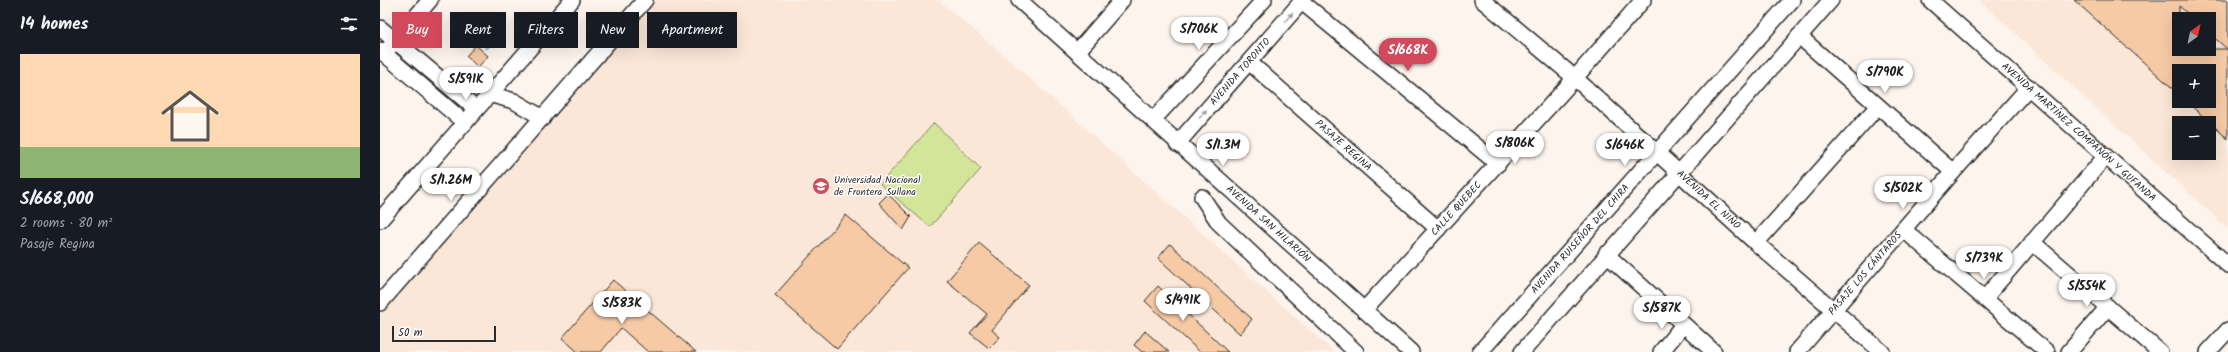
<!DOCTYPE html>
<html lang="en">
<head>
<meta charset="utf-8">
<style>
  :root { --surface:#171b24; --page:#20242c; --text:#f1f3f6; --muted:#9ea1a6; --line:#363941; --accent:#d1495b }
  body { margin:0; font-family:Kalam,sans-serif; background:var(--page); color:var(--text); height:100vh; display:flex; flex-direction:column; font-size:15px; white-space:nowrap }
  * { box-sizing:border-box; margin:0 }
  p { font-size:13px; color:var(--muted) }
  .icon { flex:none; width:22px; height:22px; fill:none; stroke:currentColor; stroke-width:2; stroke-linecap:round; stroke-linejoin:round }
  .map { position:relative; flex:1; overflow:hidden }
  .details { display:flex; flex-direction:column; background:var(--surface); width:380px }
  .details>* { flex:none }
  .banner { position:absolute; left:12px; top:12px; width:380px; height:36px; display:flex; gap:8px }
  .needle { width:26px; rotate:33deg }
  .tools { position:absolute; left:1792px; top:12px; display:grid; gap:8px }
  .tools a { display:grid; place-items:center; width:44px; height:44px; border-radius:0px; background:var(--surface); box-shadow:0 4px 16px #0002; font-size:20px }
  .scale { position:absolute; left:12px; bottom:10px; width:104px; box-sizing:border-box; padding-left:4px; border:2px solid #2b2b2b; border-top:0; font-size:11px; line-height:14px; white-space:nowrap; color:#2b2b2b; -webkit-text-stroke:3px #fff; paint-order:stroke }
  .price { position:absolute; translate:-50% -34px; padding:0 9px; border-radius:14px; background:#fff; color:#222; font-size:13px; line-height:26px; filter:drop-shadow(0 1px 2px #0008) }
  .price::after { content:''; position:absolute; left:50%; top:24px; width:12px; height:9px; margin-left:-6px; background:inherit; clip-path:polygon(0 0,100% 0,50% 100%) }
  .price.current { background:var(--accent); color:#fff }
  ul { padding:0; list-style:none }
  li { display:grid; align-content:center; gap:8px; height:212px; padding:0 20px }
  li+li { border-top:1px solid var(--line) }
  li span { display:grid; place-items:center; height:124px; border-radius:0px; color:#555 }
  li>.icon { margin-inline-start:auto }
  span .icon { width:72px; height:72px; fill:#fffc; stroke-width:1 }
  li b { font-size:17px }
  h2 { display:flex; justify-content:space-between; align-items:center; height:48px; padding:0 20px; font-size:17px }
  .chip { padding:0 14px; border-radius:0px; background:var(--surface); box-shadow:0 4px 16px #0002; font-size:14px; line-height:36px }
  .chip.current { background:var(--accent); color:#fff }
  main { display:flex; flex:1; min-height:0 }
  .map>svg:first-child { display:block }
  .built { fill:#fbe7d7; fill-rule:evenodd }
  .green { fill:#d3e599; stroke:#7f8862 }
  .water { fill:#97d5f8; stroke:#6c91a6 }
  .building { fill:#f6caa5; stroke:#2b2b2b; fill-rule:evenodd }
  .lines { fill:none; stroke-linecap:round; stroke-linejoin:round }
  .minor-casing { stroke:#2b2b2b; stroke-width:18 }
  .minor { stroke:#fff; stroke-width:15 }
  .oneway { fill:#a0a0a0 }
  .labels { text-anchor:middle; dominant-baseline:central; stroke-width:3; stroke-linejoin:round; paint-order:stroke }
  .street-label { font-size:10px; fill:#2b2b2b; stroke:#fff }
  .poi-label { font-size:10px; fill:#2b2b2b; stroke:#fff; text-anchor:start }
</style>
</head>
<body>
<main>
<section class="details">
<h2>14 homes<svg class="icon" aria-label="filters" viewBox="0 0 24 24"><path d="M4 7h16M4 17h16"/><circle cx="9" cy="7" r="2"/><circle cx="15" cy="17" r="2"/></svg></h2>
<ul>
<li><span style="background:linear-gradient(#ffd9b3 75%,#8fb573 0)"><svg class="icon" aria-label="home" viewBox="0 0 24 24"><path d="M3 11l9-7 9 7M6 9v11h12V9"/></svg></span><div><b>S/668,000</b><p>2 rooms · 80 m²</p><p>Pasaje Regina</p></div></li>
</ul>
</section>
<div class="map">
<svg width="1848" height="352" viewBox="0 0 1848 352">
  <rect width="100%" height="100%" fill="#fdf4ed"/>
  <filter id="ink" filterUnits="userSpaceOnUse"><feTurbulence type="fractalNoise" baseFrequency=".025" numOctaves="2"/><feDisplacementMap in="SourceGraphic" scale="8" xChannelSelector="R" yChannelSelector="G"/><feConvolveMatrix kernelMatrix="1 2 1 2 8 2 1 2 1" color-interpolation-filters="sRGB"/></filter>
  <g filter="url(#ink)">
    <g class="built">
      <polygon points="274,0 558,0 626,57 954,352 0,352 0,315"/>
      <path d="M1599,0H1848V229ZM1799,19H1829V49H1799ZM1799,71H1829V101H1799ZM1799,123H1829V153H1799Z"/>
    </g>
    <polygon class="green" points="554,123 601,169 550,227 500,184"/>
    <polygon class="water" points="109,20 123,33 107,49 92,36"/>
    <g class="building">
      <path d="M1694,0H1848V139L1806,101H1829V71H1799V94ZM1799,6L1814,19H1829V33L1847,49H1799Z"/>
      <polygon points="96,45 108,56 98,67 86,56"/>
      <polygon points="508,194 531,217 523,230 499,203"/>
      <polygon points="466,215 528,268 457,349 395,295"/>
      <polygon points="599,243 649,285 612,330 620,337 609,348 590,333 607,314 567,281"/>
      <polygon points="790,244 872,319 860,334 778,258"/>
      <polygon points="233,280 316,352 268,352 241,328 221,352 198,352 182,338"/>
      <polygon points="778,286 848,352 820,352 765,301"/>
      <polygon points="765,331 789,352 762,352 754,345"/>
    </g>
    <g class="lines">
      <g class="minor-casing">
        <g id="minor">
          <path id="s1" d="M639,0L1031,352"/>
          <path id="s2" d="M1102,0L1195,78L1376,243L1502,352"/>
          <path id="s3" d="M1550,0L1848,265"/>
          <polyline points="922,2 1118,164"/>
          <polyline points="0,28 96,109"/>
          <polyline points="1419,36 1573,172"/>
          <polyline points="9,48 50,0"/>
          <polyline points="0,50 85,123"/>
          <polyline points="697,52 742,0"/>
          <path id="s4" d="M869,62L1058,229"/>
          <polyline points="109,94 134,101 163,118"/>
          <polyline points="774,119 884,0"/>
          <path id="s5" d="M797,144L923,0"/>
          <polyline points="822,197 839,223 976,352"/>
          <polyline points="0,220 192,0"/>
          <polyline points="1524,230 1667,352"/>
          <polyline points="1652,242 1780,352"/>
          <polyline points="1376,243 1498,106"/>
          <polyline points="1226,254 1334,352"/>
          <polyline points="1605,298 1725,157"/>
          <polyline points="0,303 265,0"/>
          <path id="s6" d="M984,310L1195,78L1263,0"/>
          <path id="s7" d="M1100,352L1412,0"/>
          <polyline points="1142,352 1451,0"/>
          <polyline points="1281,352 1303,325"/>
          <path id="s8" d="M1417,352L1573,172L1649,87"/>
          <polyline points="1689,352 1728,307"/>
          <polyline points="1828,352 1848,330"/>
        </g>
      </g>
      <use href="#minor" class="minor"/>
    </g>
    <defs><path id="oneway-solid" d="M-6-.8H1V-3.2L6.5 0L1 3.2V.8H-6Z"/></defs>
    <g class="oneway">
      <use href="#oneway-solid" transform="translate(909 17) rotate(-49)"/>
      <use href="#oneway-solid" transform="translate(823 114) rotate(-49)"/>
    </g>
  </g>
  <defs>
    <g id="university-disc" transform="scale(0.9)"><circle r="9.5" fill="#d1495b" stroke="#fff"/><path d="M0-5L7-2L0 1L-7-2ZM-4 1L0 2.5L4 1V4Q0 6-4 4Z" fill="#fff"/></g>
  </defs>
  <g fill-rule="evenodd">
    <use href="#university-disc" x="441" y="186"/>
  </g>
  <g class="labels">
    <g class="street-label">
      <text stroke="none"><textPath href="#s5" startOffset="96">AVENIDA TORONTO</textPath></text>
      <text stroke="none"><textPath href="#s3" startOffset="199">AVENIDA MARTÍNEZ COMPAÑÓN Y GUFANDA</textPath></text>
      <text stroke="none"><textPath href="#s4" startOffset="126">PASAJE REGINA</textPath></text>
      <text stroke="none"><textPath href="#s2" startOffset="302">AVENIDA EL NIÑO</textPath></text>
      <text stroke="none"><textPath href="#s6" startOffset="137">CALLE QUEBEC</textPath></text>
      <text stroke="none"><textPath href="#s1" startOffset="335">AVENIDA SAN HILARIÓN</textPath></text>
      <text stroke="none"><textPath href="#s7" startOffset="151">AVENIDA RUISEÑOR DEL CHIRA</textPath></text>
      <text stroke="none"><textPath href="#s8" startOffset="104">PASAJE LOS CÁNTAROS</textPath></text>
    </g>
    <g class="poi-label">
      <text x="454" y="180">Universidad Nacional<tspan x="454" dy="12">de Frontera Sullana</tspan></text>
    </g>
  </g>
</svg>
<div class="tools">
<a><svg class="needle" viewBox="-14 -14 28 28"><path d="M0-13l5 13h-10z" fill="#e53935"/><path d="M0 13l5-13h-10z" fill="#9ea1a6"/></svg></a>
<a>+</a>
<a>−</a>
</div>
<div class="scale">50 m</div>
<b class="price" style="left:819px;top:51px">S/706K</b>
<b class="price current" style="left:1028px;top:72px">S/668K</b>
<b class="price" style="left:1505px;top:94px">S/790K</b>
<b class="price" style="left:86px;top:101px">S/591K</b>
<b class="price" style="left:1135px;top:165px">S/806K</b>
<b class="price" style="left:843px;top:167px">S/1.3M</b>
<b class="price" style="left:1245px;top:167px">S/646K</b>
<b class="price" style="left:71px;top:202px">S/1.26M</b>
<b class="price" style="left:1523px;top:210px">S/502K</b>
<b class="price" style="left:1604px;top:280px">S/739K</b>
<b class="price" style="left:1707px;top:308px">S/554K</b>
<b class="price" style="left:803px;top:322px">S/491K</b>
<b class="price" style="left:242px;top:325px">S/583K</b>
<b class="price" style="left:1282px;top:330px">S/587K</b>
<div class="banner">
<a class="chip current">Buy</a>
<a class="chip">Rent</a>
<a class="chip">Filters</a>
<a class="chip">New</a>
<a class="chip">Apartment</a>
</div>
</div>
</main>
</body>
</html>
